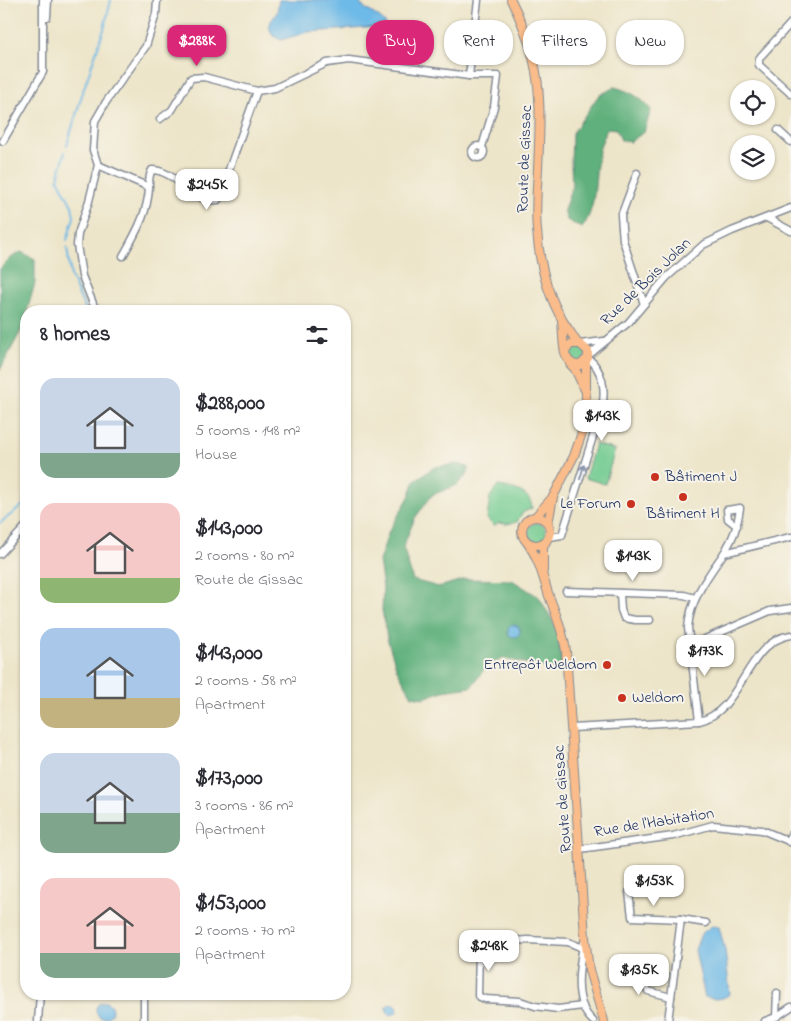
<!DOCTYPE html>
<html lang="en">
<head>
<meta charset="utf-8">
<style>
  :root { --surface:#fff; --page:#f7f7f7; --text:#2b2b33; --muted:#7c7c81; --accent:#db2777 }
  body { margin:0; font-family:"Indie Flower",sans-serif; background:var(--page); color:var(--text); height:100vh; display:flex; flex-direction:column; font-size:19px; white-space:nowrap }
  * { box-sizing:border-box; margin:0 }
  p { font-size:16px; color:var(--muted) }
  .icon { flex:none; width:28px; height:28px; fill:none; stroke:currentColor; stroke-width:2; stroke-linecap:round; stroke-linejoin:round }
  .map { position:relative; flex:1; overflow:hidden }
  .sheet { position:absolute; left:20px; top:305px; width:331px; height:695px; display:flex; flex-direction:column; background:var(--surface); border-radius:20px; box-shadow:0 1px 4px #0004 }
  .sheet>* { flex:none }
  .top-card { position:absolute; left:366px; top:20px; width:349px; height:45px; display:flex; gap:10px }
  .controls { position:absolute; left:730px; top:80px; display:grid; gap:10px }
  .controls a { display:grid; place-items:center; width:45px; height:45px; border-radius:50%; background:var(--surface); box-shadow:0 1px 4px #0004; font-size:25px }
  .price { position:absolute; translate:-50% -42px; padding:0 11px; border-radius:10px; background:#fff; color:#222; font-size:16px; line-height:32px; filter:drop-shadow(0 1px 2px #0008) }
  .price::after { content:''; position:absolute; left:50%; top:30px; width:15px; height:11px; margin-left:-8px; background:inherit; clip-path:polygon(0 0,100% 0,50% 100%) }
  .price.selected { background:var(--accent); color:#fff }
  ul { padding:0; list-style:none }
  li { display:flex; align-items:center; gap:15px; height:125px; padding:0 20px }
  li span { display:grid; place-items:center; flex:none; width:140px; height:100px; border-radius:15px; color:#555 }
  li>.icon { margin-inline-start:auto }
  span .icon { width:60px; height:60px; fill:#fffc; stroke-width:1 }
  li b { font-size:21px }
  h2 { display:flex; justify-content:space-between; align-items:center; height:60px; padding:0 20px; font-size:21px }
  .chip { padding:0 18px; border-radius:20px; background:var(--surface); box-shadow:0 1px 4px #0004; font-size:18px; line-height:45px }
  .chip.selected { background:var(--accent); color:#fff }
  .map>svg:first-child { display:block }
  .green { fill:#74cc92; stroke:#487e78 }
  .forest { fill:#5fb07c; stroke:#3d706d; fill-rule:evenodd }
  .water { fill:#6db9e7; stroke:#4474a2 }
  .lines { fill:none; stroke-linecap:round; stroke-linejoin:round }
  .stream { stroke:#6db9e7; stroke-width:2 }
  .minor-casing { stroke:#848a94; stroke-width:9 }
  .major-casing { stroke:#848a94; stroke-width:10 }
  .minor { stroke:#fff; stroke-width:6 }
  .major { stroke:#f9bc8a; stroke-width:8 }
  .oneway { stroke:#8d97ae }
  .poi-dot { fill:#c8321e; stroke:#f7f3e8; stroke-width:2 }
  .labels { text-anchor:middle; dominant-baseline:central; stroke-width:4; stroke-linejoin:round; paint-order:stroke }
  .street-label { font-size:16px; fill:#1b2f5e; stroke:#f7f3e8 }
  .poi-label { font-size:16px; fill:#1b2f5e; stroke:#f7f3e8; text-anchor:start }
</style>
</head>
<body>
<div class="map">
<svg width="791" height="1021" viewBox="0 0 791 1021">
  <rect width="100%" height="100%" fill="#f7f3e8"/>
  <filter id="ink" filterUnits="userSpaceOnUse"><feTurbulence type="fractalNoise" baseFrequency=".02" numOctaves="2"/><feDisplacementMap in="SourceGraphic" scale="10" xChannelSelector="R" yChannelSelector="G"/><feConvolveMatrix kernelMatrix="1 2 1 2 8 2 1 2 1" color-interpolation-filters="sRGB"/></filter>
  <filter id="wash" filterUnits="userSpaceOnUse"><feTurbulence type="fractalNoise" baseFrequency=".0096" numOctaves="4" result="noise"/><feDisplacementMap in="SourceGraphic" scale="20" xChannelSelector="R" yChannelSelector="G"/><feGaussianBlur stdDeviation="1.12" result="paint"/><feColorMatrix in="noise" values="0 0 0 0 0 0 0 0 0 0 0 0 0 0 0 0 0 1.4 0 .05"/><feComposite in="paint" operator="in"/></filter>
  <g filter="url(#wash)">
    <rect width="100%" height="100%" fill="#ede5c9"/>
    <g class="green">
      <polygon points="577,345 587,352 582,363 569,359 569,350"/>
      <polygon points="595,444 615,450 605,484 585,478"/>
      <path d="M498,486C513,488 531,492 532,508L522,513L517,522L506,524L499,523L494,526L487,519L490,497Z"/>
      <circle cx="537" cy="532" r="9"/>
    </g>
    <g class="forest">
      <path d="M615,87C631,92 641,97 651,110L644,132L630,142L621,140L616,129L607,128C605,135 602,141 600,147C593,174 599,205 582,228L567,220L564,210L572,187L571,163L572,134L598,96Z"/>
      <polygon points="21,252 35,259 35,283 22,329 0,370 0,269 9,259"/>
      <path d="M458,464L468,467V474L457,485L432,495L415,518L403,547L413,580L439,587L465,579L512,580L539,597L558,630L562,665L551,669L502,658L486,667L471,687L443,691L424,698L412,696L397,670L387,638L382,610L383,588L379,561L389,531L409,497L415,480L435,467ZM511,626L519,627L520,629L518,636H513L508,634Z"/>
    </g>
    <g class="water">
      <path d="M279,0H357C366,12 378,14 386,24L367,28L308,32L281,40L273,36L269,27L271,21L277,13Z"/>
      <circle cx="514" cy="631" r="6"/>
      <path d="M712,926L719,927L725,950L730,994C721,1000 715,1000 705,997L695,950L701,934Z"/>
      <circle cx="104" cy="1010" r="8"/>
      <circle cx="392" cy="1009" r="5.5"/>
    </g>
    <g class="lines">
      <g class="stream">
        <polyline points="67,145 84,88 104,29 111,0"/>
        <polyline points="65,152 58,179 72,206 74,217 67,240"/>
        <polyline points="67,247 71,277 86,311"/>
        <polyline points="0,523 26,503"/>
      </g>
    </g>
  </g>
  <g filter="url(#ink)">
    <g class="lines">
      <g class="minor-casing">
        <g id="minor">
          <polyline points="47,17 48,0"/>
          <polyline points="791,23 761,56 759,59 759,65 791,94"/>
          <polyline points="469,76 498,76 494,107 482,147"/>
          <polyline points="160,119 172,110 191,78 204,77 257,91 275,88 327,63 349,60 469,76 478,0"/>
          <polyline points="778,130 791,142"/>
          <polyline points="3,141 43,72 43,0"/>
          <circle cx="478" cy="152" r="6"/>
          <polyline points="98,165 149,187"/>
          <polyline points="637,173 621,216 623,240 644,304"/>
          <polyline points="767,218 791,231"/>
          <path d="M123,256C133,238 145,218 148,197C150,188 147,178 152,170C176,170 192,203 218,200L257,91"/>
          <polyline points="96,311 82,276 77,245 78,234 89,201 98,165 93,150 95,121 106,102 146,46 156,14 157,0"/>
          <polyline points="580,344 604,341"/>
          <polyline points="589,355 629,322 666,278 703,245 732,231 791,208"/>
          <path d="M549,537L562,535L602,408C606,390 603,370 588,358"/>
          <path d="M724,553C734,536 737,528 740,508L727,510L728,519L737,526"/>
          <polyline points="0,554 26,526"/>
          <polyline points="566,591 684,595 695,598"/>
          <polyline points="620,593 621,610 624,618 635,620 650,620"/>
          <polyline points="691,645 770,611 791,608"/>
          <path d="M699,721C743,711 745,642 791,635"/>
          <path d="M572,728L699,721L688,628C690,599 708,576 724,553L791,537"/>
          <polyline points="789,842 791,834"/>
          <polyline points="580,849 673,836 713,825 762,830 791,842"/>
          <polyline points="629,892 632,917 681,919"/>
          <polyline points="498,942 528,940 568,942 583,948"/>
          <path d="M584,942C579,965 572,1003 593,1021"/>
          <polyline points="479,947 478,996 485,999 520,1001 535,1006 558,1009 583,1006"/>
          <polyline points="639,962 648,991 671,997"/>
          <polyline points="144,994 144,1021"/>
          <polyline points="776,1017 777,993"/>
          <polyline points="38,1021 40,994"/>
          <polyline points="668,1021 681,919 706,923"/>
          <polyline points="765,1021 776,1017 791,1007"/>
        </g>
      </g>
      <g class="major-casing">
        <g id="major">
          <path d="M511,0C543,63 541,101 538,169C537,189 535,210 537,230C539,261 547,294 563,321C567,328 573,335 577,343"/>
          <path d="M562,321C564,336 560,367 580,365L588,358V351L580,344H571L565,351"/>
          <polyline points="570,364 575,369 585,390"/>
          <polyline points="536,516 552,498"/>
          <circle cx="536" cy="531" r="14"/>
          <polyline points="548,524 553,497 574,456 584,427 586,408 586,361"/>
          <path d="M527,542C539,559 543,577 549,596C556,614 563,632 566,651L585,937L589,970L604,1021"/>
          <polyline points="543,571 543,548 546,541"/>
        </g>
      </g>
      <use href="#minor" class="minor"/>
      <use href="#major" class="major"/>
    </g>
    <defs><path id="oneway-shaft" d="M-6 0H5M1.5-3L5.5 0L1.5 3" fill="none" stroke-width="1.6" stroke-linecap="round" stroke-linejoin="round" transform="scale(1.25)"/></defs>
    <use class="oneway" href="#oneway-shaft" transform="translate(582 472) rotate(-74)"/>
  </g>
  <g class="poi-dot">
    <circle cx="655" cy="477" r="5"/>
    <circle cx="683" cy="497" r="5"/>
    <circle cx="631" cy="504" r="5"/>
    <circle cx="607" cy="665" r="5"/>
    <circle cx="622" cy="698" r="5"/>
  </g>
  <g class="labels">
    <g class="street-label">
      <text transform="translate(525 159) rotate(-88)">Route de Gissac</text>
      <text transform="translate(646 282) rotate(-44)">Rue de Bois Jolan</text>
      <text transform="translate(563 799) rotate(-94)">Route de Gissac</text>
      <text transform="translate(654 823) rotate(-9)">Rue de l'Habitation</text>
    </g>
    <g class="poi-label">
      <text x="665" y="477">Bâtiment J</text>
      <text x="621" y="504" text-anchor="end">Le Forum</text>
      <text x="683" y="514" text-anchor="middle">Bâtiment H</text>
      <text x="597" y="665" text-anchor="end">Entrepôt Weldom</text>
      <text x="632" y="698">Weldom</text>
    </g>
  </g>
</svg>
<div class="controls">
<a><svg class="icon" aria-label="locate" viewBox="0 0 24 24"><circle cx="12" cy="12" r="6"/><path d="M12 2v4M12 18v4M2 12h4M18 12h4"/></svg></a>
<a><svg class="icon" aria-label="layers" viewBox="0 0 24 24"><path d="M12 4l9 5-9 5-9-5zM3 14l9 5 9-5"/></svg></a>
</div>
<b class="price selected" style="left:197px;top:67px">$288K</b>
<b class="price" style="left:207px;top:211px">$245K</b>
<b class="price" style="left:602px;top:442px">$143K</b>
<b class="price" style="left:633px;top:582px">$143K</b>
<b class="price" style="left:705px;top:677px">$173K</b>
<b class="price" style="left:654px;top:907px">$153K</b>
<b class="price" style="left:489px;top:972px">$248K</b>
<b class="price" style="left:639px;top:996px">$135K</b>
<div class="top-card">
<a class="chip selected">Buy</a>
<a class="chip">Rent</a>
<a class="chip">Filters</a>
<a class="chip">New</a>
</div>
<section class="sheet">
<h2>8 homes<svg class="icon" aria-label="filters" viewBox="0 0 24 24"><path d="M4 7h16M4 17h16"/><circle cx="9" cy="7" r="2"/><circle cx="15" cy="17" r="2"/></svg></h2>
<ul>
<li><span style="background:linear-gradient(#c9d6e8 75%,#7fa58c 0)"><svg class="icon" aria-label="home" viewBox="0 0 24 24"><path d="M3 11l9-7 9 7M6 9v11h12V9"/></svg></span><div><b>$288,000</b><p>5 rooms · 148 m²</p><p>House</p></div></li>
<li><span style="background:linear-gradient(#f6c9c9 75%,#8fb573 0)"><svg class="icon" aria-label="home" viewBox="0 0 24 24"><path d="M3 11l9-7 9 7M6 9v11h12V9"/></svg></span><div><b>$143,000</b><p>2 rooms · 80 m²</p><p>Route de Gissac</p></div></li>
<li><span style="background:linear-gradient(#a9c7e8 70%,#c2b280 0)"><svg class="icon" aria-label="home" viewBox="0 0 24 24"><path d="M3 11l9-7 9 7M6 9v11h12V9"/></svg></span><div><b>$143,000</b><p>2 rooms · 58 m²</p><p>Apartment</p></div></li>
<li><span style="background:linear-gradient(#c9d6e8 60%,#7fa58c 0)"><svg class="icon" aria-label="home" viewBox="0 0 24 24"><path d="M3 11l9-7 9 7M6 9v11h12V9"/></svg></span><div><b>$173,000</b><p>3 rooms · 86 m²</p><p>Apartment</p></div></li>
<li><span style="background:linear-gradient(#f6c9c9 75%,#7fa58c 0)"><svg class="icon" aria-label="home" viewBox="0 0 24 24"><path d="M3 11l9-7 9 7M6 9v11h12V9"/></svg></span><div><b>$153,000</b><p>2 rooms · 70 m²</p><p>Apartment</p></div></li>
</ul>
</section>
</div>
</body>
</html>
